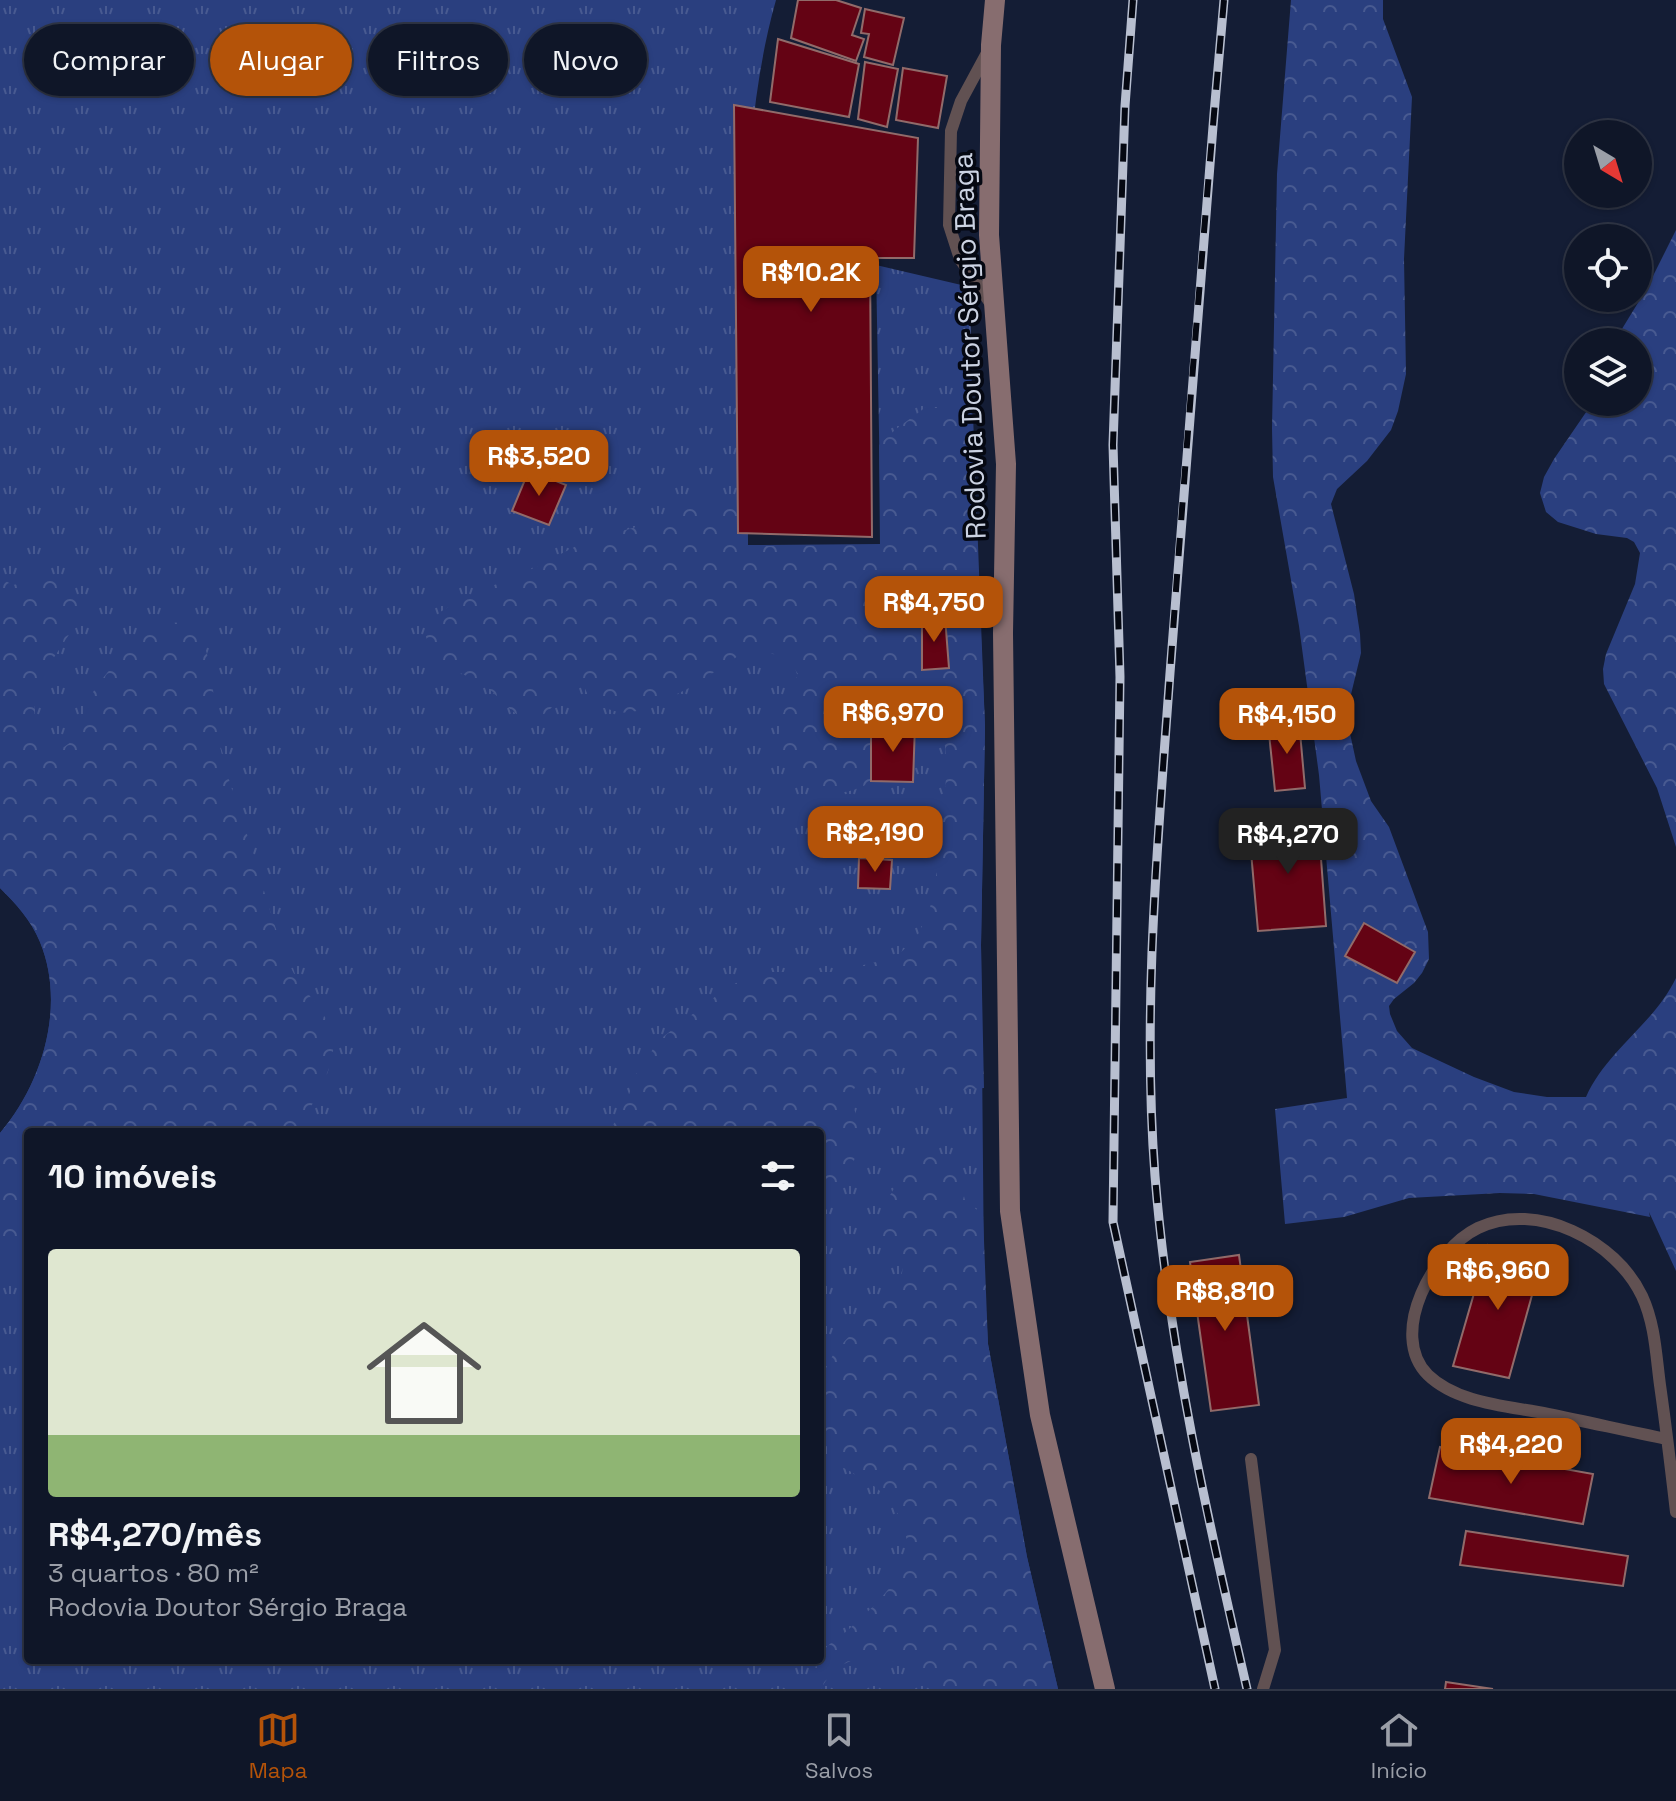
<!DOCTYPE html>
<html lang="pt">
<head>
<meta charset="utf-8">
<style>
  :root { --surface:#0f1628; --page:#181f30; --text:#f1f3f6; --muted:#9b9fa8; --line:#2f3545; --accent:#b45309 }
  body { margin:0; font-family:"Space Grotesk",sans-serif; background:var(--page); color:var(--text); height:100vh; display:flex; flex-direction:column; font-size:30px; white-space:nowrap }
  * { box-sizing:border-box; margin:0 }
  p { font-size:26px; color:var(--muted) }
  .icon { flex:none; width:44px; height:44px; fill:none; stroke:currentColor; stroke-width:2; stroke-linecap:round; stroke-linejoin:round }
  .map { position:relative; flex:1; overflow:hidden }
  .sheet { position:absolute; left:24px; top:1128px; width:800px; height:536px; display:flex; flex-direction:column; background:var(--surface); border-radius:8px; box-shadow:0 2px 6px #0004,0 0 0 2px var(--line) }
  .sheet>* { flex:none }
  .top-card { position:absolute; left:24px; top:24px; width:800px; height:72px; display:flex; gap:16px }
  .needle { width:52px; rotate:142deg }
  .buttons { position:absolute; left:1564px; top:120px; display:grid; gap:16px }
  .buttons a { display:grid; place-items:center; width:88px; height:88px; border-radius:50%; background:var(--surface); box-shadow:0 2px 6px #0004,0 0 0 2px var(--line); font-size:40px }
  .price { position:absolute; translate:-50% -68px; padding:0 18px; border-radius:16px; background:var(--accent); color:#fff; font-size:26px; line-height:52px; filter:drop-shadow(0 2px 4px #0008) }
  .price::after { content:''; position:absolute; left:50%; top:48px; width:24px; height:18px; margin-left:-12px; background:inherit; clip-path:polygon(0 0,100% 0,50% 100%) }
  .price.current { background:#222; color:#fff }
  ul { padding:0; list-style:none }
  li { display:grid; align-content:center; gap:16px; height:424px; padding:0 24px }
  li+li { border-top:2px solid var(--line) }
  li span { display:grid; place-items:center; height:248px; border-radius:8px; color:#555 }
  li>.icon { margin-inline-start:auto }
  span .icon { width:144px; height:144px; fill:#fffc; stroke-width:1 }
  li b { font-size:34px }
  h2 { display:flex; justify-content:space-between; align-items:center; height:96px; padding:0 24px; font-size:34px }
  .pill { padding:0 28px; border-radius:36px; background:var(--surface); box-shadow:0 2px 6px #0004,0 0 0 2px var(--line); font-size:28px; line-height:72px }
  .pill.current { background:var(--accent); color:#fff }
  .tabs { display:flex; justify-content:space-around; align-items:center; height:112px; border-top:2px solid var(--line); background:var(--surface); font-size:22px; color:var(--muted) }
  .tabs a { display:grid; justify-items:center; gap:4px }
  .tabs .current { color:var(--accent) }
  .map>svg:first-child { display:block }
  .grass { fill:url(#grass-tufts); fill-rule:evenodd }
  .forest { fill:url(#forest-crowns) }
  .building { fill:#640314; stroke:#916b6a; stroke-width:2 }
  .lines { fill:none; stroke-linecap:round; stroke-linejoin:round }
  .service { stroke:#615152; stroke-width:12 }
  .secondary { stroke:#876d6f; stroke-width:20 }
  .rail-casing { stroke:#b8bfd0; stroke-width:9 }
  .rail { stroke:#050812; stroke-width:6; stroke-dasharray:18; stroke-linecap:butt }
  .labels { text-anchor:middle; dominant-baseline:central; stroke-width:7; stroke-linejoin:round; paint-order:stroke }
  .street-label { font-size:28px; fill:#cbd2e2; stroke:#050812 }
</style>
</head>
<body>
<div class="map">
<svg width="1676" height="1689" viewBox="0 0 1676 1689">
  <defs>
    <pattern id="grass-tufts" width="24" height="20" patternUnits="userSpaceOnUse" patternTransform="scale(2)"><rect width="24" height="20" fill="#2a3f7f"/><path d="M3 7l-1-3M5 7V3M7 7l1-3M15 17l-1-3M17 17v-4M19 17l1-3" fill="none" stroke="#485a91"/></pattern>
    <pattern id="forest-crowns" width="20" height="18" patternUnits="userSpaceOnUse" patternTransform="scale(2)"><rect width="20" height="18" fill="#2a3f7f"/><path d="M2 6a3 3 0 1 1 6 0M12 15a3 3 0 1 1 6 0" fill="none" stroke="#485a91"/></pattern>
  </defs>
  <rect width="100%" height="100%" fill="#141d35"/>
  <path class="grass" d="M0,0H776C754,78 748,161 746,241C743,343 746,444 748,545L881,544L876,265L970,287L973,455L985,727L981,945L984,1276L988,1344L1027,1557L1058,1689H0V1133C43,1083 66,1005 40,942C31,920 16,904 0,888ZM28,1132H820V1660H28Z"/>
  <g class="forest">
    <path d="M1291,0H1383V19L1412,97L1404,259L1406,374L1398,411L1391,430L1367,461L1337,489L1331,504L1354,594L1360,634L1361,653L1346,715L1356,761L1371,801L1389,827L1428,932L1429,959L1422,973L1414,983L1394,999L1389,1006L1390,1014L1397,1031L1412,1048L1474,1077L1514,1092L1547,1097H1586C1607,1050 1654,1024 1676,978V1271L1649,1212L1650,1217L1534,1194L1500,1193L1409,1198L1344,1217L1285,1224L1275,1109L1347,1098L1319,775L1299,626L1273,477L1272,428L1277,174Z"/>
    <polygon points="1676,230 1676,847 1657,788 1604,684 1603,669 1606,654 1635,584 1640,553 1634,542 1627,538 1596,534 1558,522 1546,512 1540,493 1544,477 1554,459 1593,402 1638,402 1638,342 1614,342 1647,288"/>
    <path d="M926,407H955L973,415L985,727L981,945L984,1088L955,1090C945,1079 938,1071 924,1067C915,1063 902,1067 893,1069C851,1075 843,1093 863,1129C856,1164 842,1191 820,1218V1132H609L627,1101L635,1076L659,1040L729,986L763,972H831L868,964L896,957L917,937L930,908L936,877V857L947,772L945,746L937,735L925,733C905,752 884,777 859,788C841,795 828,794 812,785C759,752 781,720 798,674L787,658L764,651L741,654L695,685L645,710L621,713L598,706L587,693L576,669C565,688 548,729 520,716C511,712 497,695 487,687C470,676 449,669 431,658L425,632L440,612L476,592L518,576L588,540L655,522L704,501L717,500L747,508L748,546L880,545L879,445L896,429Z"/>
    <path d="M55,576L73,585L82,615L41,677L35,698L34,736L46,748L64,747L82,734C83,723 84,709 89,699C104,672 168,593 198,634C214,656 213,703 217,729C219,747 225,766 230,783C236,804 244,825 251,846C263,887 274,929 291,968C302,992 326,1008 332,1035C340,1069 308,1099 303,1132H28V1250L0,1267V1133C43,1083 66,1005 40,942C31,920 16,904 0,888V578L13,585Z"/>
    <path d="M926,1154H941L955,1162L965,1200L983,1215L988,1344L1027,1557L1058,1689H932C903,1653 846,1641 821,1689H813C813,1676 815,1664 821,1654C826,1645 840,1637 848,1630C894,1589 935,1548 881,1492C873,1483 841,1467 829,1459C824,1428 813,1389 830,1360C845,1334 896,1299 902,1273C903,1268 902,1260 902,1254L887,1244L876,1227C886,1197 901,1174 926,1154Z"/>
  </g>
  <g class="building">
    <polygon points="798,0 836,0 861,8 852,35 864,39 856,61 791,38"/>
    <polygon points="865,9 904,18 893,65 864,57 869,34 861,33"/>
    <polygon points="778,39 859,64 849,117 770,102"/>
    <polygon points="865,62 898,69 887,127 858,119"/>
    <polygon points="903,68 947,76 938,128 896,120"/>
    <polygon points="734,105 918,138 914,258 870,258 872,537 738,533"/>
    <polygon points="529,470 566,485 549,525 512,511"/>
    <polygon points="945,617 949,668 922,670 922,618"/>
    <polygon points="1299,721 1305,788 1275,791 1268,724"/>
    <polygon points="915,725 913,782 871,781 871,727"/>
    <polygon points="861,808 893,810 890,851 860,851"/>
    <polygon points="1318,818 1326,926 1258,931 1249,829"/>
    <polygon points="859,858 892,860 890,889 858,888"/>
    <polygon points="1364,923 1415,952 1397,983 1345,956"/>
    <polygon points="1488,1245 1542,1259 1509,1378 1453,1366"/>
    <polygon points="1239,1255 1259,1405 1211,1411 1190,1262"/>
    <polygon points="1440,1447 1593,1474 1583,1524 1429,1498"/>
    <polygon points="1466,1531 1628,1556 1623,1586 1460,1565"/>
    <polygon points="1446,1682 1493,1689 1445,1689"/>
  </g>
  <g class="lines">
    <g class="service">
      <polyline points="988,51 961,101 951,131 949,225 960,259 991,304"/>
      <path d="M1667,1439C1627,1431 1588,1422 1548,1414C1510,1406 1458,1404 1428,1375C1387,1334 1434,1249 1478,1228C1537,1200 1616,1241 1642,1296C1655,1324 1656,1355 1660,1385C1666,1427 1671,1469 1676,1512"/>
      <polyline points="1251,1459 1275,1650 1263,1689"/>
    </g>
    <polyline class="secondary" points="995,0 991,45 989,235 1006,464 1003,633 1010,1211 1040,1415 1105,1689"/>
    <g class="rail-casing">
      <g id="rail">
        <polyline points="1133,0 1125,106 1113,445 1120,677 1113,1222 1215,1689"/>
        <path d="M1224,0C1204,224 1186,448 1170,673C1158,840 1142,1009 1155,1176C1169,1350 1208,1520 1247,1689"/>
      </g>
    </g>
    <use href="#rail" class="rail"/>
  </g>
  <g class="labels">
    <g class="street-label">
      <text transform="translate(969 346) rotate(-92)">Rodovia Doutor Sérgio Braga</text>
    </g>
  </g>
</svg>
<div class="buttons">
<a><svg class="needle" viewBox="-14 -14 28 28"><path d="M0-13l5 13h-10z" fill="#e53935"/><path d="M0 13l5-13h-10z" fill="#9b9fa8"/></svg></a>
<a><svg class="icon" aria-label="locate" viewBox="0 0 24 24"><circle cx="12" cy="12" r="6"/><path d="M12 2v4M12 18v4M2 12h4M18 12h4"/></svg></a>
<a><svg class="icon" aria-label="layers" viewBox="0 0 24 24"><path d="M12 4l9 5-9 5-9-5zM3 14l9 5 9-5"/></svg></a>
</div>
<b class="price" style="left:811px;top:314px">R$10.2K</b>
<b class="price" style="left:539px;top:498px">R$3,520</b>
<b class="price" style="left:934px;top:644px">R$4,750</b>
<b class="price" style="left:893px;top:754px">R$6,970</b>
<b class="price" style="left:1287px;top:756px">R$4,150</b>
<b class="price" style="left:875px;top:874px">R$2,190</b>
<b class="price current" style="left:1288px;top:876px">R$4,270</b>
<b class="price" style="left:1498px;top:1312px">R$6,960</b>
<b class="price" style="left:1225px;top:1333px">R$8,810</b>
<b class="price" style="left:1511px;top:1486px">R$4,220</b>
<div class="top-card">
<a class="pill">Comprar</a>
<a class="pill current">Alugar</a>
<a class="pill">Filtros</a>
<a class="pill">Novo</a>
</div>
<section class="sheet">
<h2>10 imóveis<svg class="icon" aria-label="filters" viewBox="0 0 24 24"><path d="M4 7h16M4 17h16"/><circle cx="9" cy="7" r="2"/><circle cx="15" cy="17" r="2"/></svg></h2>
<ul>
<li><span style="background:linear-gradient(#dfe7d0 75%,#8fb573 0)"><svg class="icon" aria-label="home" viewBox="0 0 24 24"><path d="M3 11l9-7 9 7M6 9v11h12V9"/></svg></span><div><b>R$4,270/mês</b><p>3 quartos · 80 m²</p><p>Rodovia Doutor Sérgio Braga</p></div></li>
</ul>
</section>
</div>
<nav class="tabs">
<a class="current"><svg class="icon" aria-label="map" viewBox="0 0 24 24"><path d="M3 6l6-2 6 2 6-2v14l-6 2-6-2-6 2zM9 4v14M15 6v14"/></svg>Mapa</a>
<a><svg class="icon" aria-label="saved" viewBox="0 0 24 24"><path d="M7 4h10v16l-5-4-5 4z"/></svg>Salvos</a>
<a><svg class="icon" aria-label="home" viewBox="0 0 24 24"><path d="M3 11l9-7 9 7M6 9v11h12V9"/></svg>Início</a>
</nav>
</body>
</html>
